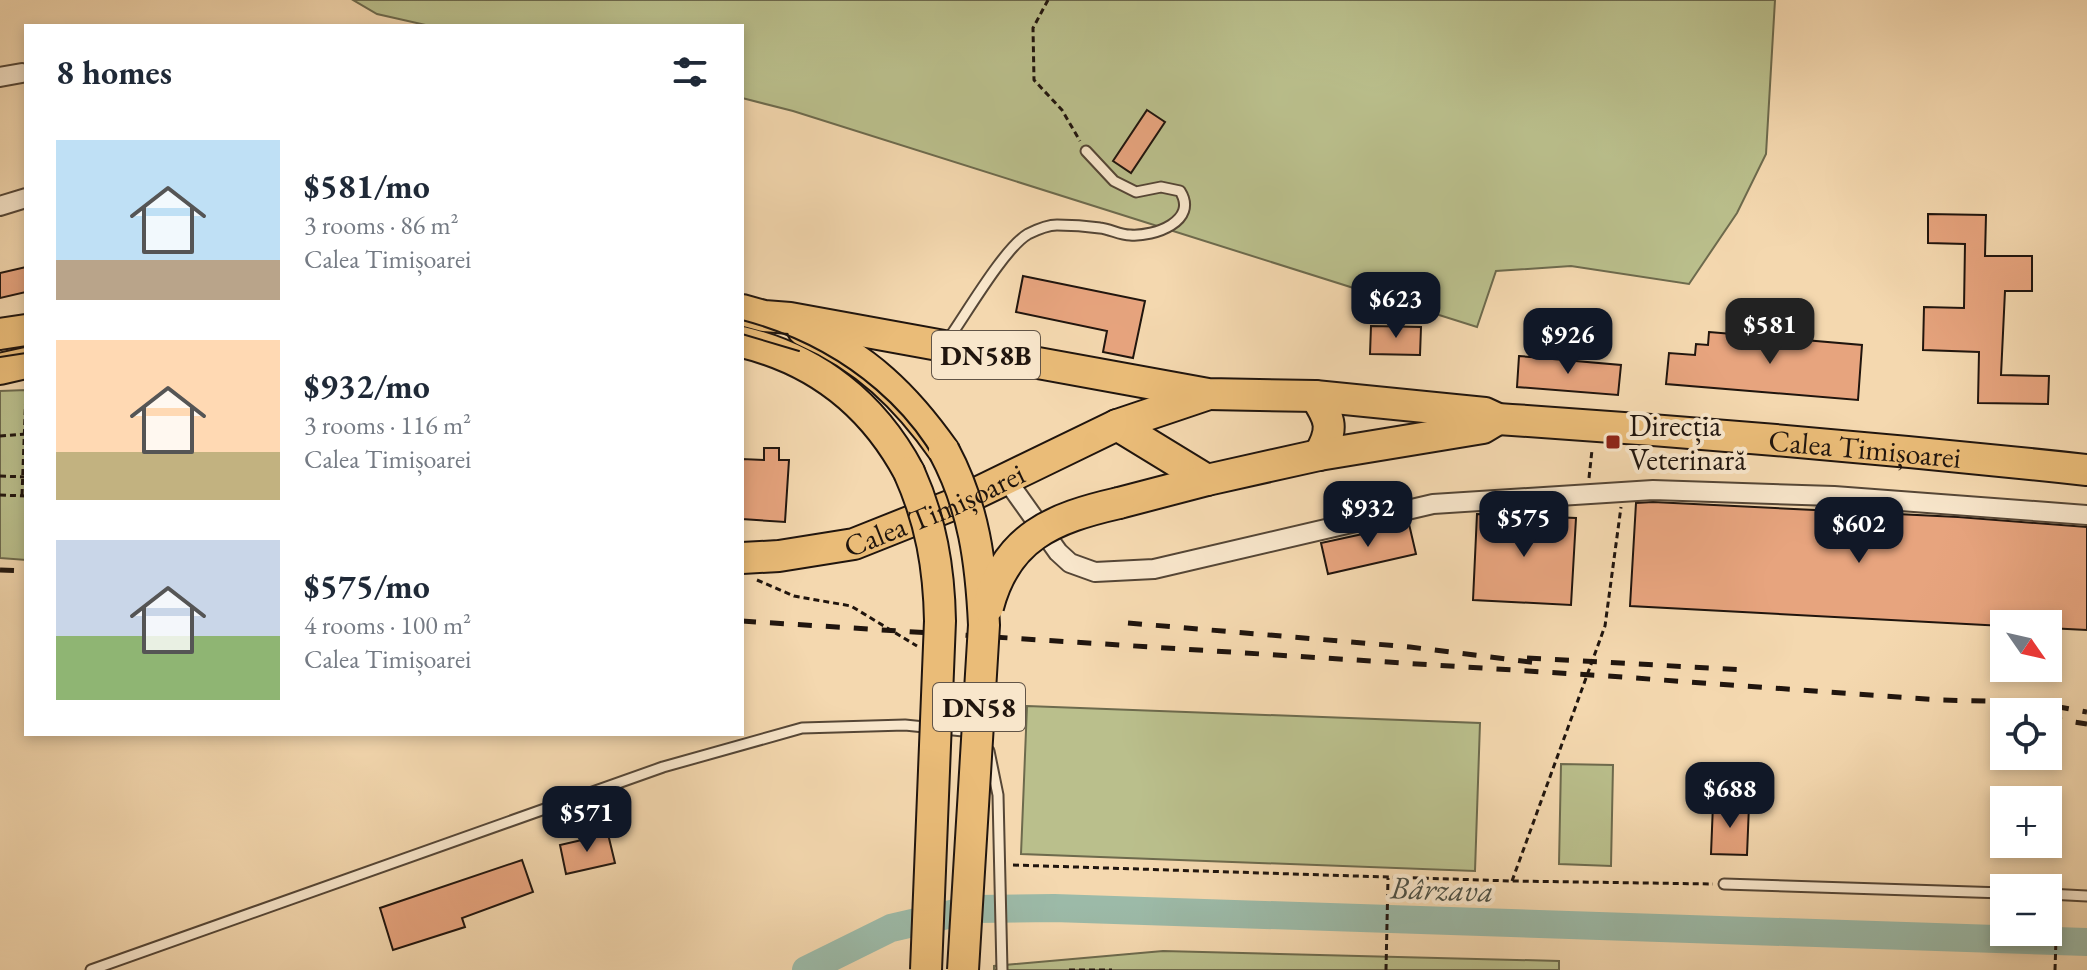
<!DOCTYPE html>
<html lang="en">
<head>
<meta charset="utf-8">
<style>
  :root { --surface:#fff; --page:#f6f6f7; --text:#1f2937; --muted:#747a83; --accent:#111827 }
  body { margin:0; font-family:"EB Garamond",serif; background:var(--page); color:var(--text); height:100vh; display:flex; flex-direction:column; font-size:30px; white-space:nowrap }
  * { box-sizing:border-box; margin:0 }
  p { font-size:26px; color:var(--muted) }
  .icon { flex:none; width:44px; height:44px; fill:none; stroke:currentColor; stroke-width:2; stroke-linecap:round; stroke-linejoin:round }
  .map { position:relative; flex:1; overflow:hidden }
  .side { position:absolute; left:24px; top:24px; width:720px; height:712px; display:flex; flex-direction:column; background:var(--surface); border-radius:0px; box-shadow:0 4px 12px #0003 }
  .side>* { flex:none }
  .needle { width:52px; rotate:124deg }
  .fabs { position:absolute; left:1990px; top:610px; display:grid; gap:16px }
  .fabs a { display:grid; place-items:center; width:72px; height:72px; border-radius:0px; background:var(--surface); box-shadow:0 4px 12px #0003; font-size:40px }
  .price { position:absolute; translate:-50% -68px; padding:0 18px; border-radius:16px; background:var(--accent); color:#fff; font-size:26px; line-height:52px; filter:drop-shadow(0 2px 4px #0008) }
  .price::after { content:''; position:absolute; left:50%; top:48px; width:24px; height:18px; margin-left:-12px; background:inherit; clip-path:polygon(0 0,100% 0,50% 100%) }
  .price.current { background:#222; color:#fff }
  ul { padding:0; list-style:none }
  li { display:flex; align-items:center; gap:24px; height:200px; padding:0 32px }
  li span { display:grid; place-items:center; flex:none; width:224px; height:160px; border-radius:0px; color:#555 }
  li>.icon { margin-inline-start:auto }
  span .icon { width:96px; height:96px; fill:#fffc; stroke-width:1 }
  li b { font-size:34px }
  h2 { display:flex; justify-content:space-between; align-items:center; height:96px; padding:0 32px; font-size:34px }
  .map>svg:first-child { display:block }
  .green { fill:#babf8c; stroke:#6d6a4d; stroke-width:2 }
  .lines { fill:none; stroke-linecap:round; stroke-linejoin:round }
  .river { stroke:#9cbaa8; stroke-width:28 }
  .building { fill:#e7a47e; stroke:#20150e; stroke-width:2 }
  .lane-casing { stroke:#554636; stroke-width:13 }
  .street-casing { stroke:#554636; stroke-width:22 }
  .primary-casing { stroke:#20150e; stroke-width:34 }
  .path { stroke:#20150e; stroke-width:3; stroke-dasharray:6 4; stroke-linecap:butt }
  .lane { stroke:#f8e6cb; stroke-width:9 }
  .street { stroke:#f8e6cb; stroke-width:18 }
  .primary { stroke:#eabc78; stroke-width:30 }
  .tram { stroke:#20150e; stroke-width:2 }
  .rail { stroke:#20150e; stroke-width:5; stroke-dasharray:14 14; stroke-linecap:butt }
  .primary-bridge-casing { stroke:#20150e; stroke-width:34; stroke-linecap:butt }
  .primary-bridge { stroke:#eabc78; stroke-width:30 }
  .poi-dot { fill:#8f2418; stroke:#f8e6cb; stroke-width:3 }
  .labels { text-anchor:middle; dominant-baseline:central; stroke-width:8; stroke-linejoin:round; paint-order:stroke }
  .shield { fill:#f8e6cb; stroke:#615447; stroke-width:2 }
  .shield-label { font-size:28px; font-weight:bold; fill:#20150e }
  .poi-label { font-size:30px; fill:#20150e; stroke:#f8e6cb; text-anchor:start }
  .street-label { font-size:30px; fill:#20150e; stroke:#f8e6cb }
  .water-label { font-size:32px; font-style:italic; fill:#4b4f44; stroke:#f8e6cb }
</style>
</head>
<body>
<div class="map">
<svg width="2087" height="970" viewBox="0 0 2087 970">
  <rect width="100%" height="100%" fill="#f4d8af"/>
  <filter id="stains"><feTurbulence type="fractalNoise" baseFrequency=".0025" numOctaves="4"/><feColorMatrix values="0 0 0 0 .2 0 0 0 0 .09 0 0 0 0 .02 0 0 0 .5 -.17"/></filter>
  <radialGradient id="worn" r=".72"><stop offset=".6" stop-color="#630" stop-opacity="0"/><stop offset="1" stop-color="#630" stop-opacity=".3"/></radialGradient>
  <g class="green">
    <polygon points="353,0 1775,0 1766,154 1737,213 1689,284 1571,266 1496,271 1477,327 793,111 742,98 742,26 430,26 377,14"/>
    <polygon points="26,390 26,560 0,558 0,391"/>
    <polygon points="1027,706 1480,723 1475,871 1021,854"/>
    <polygon points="1561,764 1613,765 1611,866 1559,864"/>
    <polygon points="1163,951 1559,961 1559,970 994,970 994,966"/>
  </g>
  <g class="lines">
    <polyline class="river" points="806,970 891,928 973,909 1054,908 2087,942"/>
  </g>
  <g class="building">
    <polygon points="1147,110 1165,122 1131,173 1113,161"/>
    <polygon points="1928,214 1986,215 1985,256 2032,256 2032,291 2005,291 2001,375 2049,376 2048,404 1978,403 1979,352 1923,350 1924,307 1964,308 1965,244 1928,243"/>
    <polygon points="26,267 26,292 0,298 0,273"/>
    <polygon points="1023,276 1145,301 1133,358 1103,352 1107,331 1016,312"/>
    <polygon points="1371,326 1421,327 1420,355 1370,354"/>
    <polygon points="1709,332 1862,345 1858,400 1666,384 1669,353 1695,355 1696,344 1708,345"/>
    <polygon points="1519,356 1621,365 1618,395 1517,387"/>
    <polygon points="764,448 779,448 779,460 789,460 785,522 742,519 742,459 764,460"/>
    <polygon points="1653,502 1958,517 2087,527 2087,630 2048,628 2048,624 2004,626 1630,606 1636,503"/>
    <polygon points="1477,514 1576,518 1571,605 1473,600"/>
    <polygon points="1409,524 1416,554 1328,574 1321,543"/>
    <polygon points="1713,804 1749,805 1747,855 1711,854"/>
    <polygon points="608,834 615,863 566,874 560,845"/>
    <polygon points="522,860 533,892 462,918 465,927 393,950 380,908"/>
  </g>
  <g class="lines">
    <g class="lane-casing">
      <g id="lane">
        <path d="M947,341C965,316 1004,248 1028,234C1036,230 1049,225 1057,225C1071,225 1086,226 1100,228C1110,229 1120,235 1130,235C1154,237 1199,221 1180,191L1161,187L1136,192L1114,181L1086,151"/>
        <polyline points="989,751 998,795 1002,970"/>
        <polyline points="1724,884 2004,893"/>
        <polyline points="2048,894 2087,896"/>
        <polyline points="91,970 663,767 802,728 905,725 963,731 973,737"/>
      </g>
    </g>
    <g class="street-casing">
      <g id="street">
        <polyline points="0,77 22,73"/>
        <polyline points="0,206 26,198"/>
        <polyline points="1006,479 1058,552 1070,563 1095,572 1154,569 1433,504 1653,490 1834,496 2087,515"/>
      </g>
    </g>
    <g class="primary-casing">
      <g id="primary">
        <path id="s1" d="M742,310L764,316L790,318L1208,394L1315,396L1485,413L1498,419C1695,432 1891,449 2087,470"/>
        <path d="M803,330C865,357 906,397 944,451"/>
        <polyline points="0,334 26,330"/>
        <path d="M742,342C817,360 873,405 909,472"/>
        <polyline points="0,369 26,363"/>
        <path d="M1315,396C1331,420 1334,429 1319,455"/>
        <polyline points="1117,425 1207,480 1319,455 1483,428 1498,419"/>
        <polyline points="1119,503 1207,480"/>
        <path id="s2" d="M742,558L779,556L854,544L952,505L1117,425L1206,395"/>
      </g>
    </g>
    <g class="path">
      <polyline points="1048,0 1033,28 1034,80 1062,110 1080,141"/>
      <polyline points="0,436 26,434"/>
      <polyline points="0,476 26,477"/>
      <polyline points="1589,478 1592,450"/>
      <polyline points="0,495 26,496"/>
      <polyline points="22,495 26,391"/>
      <polyline points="757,580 794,596 851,606 917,646"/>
      <polyline points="1013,865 1512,881 1713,884"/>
      <polyline points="1512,881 1605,626 1621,507"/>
      <polyline points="1069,970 1112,970"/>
      <polyline points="1386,970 1388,878"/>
      <polyline points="2055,970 2057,906"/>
    </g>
    <use href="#lane" class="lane"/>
    <use href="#street" class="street"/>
    <use href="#primary" class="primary"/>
    <g class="tram">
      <path d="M742,320C840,346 930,414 958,515C967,546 968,580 970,612L950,970"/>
      <polyline points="742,334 799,351"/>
      <polyline points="0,357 26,353"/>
    </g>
    <g class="rail">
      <polyline points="0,570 26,571"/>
      <polyline points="742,621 1607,676 1939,700 2032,702 2087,712"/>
      <polyline points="1128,623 1410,647 1538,663"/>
      <polyline points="1527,658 1747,670"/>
      <polyline points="2048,718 2087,724"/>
    </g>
    <g class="primary-bridge-casing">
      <g id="primary-bridge">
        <path d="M944,451C974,507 981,562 984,625L963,970"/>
        <path d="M909,472C931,521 939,568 940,621L926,970"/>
        <path d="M988,607C1006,537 1053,518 1119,503"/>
      </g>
    </g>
    <use href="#primary-bridge" class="primary-bridge"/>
  </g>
  <rect class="poi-dot" x="1605" y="434" width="16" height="16" rx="4"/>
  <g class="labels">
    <g class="shield">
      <rect x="932" y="331" width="108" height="48" rx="6"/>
      <rect x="933" y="683" width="92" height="48" rx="6"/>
    </g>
    <g class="shield-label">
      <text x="986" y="355">DN58B</text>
      <text x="979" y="707">DN58</text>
    </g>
    <g class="poi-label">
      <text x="1629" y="425">Direcția<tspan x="1629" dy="34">Veterinară</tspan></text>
    </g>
    <g class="street-label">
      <text stroke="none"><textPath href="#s1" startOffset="1134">Calea Timișoarei</textPath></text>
      <text stroke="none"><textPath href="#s2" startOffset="200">Calea Timișoarei</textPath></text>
    </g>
    <g class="water-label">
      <text transform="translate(1442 889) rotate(2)">Bârzava</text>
    </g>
  </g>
  <rect width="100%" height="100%" filter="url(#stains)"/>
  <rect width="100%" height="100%" fill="url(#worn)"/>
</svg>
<div class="fabs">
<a><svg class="needle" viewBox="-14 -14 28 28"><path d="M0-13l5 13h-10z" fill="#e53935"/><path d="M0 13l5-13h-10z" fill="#747a83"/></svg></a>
<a><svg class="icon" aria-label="locate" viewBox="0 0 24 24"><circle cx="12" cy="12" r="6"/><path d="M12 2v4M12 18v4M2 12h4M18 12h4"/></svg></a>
<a>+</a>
<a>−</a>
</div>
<b class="price" style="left:1396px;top:340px">$623</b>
<b class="price current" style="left:1770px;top:366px">$581</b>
<b class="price" style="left:1568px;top:376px">$926</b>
<b class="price" style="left:1368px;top:549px">$932</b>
<b class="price" style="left:1524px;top:559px">$575</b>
<b class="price" style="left:1859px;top:565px">$602</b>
<b class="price" style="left:1730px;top:830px">$688</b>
<b class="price" style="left:587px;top:854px">$571</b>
<section class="side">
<h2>8 homes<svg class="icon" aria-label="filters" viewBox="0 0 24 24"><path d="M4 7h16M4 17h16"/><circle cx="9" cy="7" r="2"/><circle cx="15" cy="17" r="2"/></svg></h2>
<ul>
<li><span style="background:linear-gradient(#bfe0f5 75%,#b9a48a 0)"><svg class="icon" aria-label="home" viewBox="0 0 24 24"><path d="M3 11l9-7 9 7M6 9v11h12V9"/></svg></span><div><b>$581/mo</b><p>3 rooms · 86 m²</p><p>Calea Timișoarei</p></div></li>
<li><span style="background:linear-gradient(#ffd9b3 70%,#c2b280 0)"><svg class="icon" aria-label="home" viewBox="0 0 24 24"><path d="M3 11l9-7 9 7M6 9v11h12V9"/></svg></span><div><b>$932/mo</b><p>3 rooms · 116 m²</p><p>Calea Timișoarei</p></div></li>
<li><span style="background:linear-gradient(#c9d6e8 60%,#8fb573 0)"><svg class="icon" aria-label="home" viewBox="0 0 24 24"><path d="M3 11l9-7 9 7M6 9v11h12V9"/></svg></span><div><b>$575/mo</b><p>4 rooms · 100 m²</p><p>Calea Timișoarei</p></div></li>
</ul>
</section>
</div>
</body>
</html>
